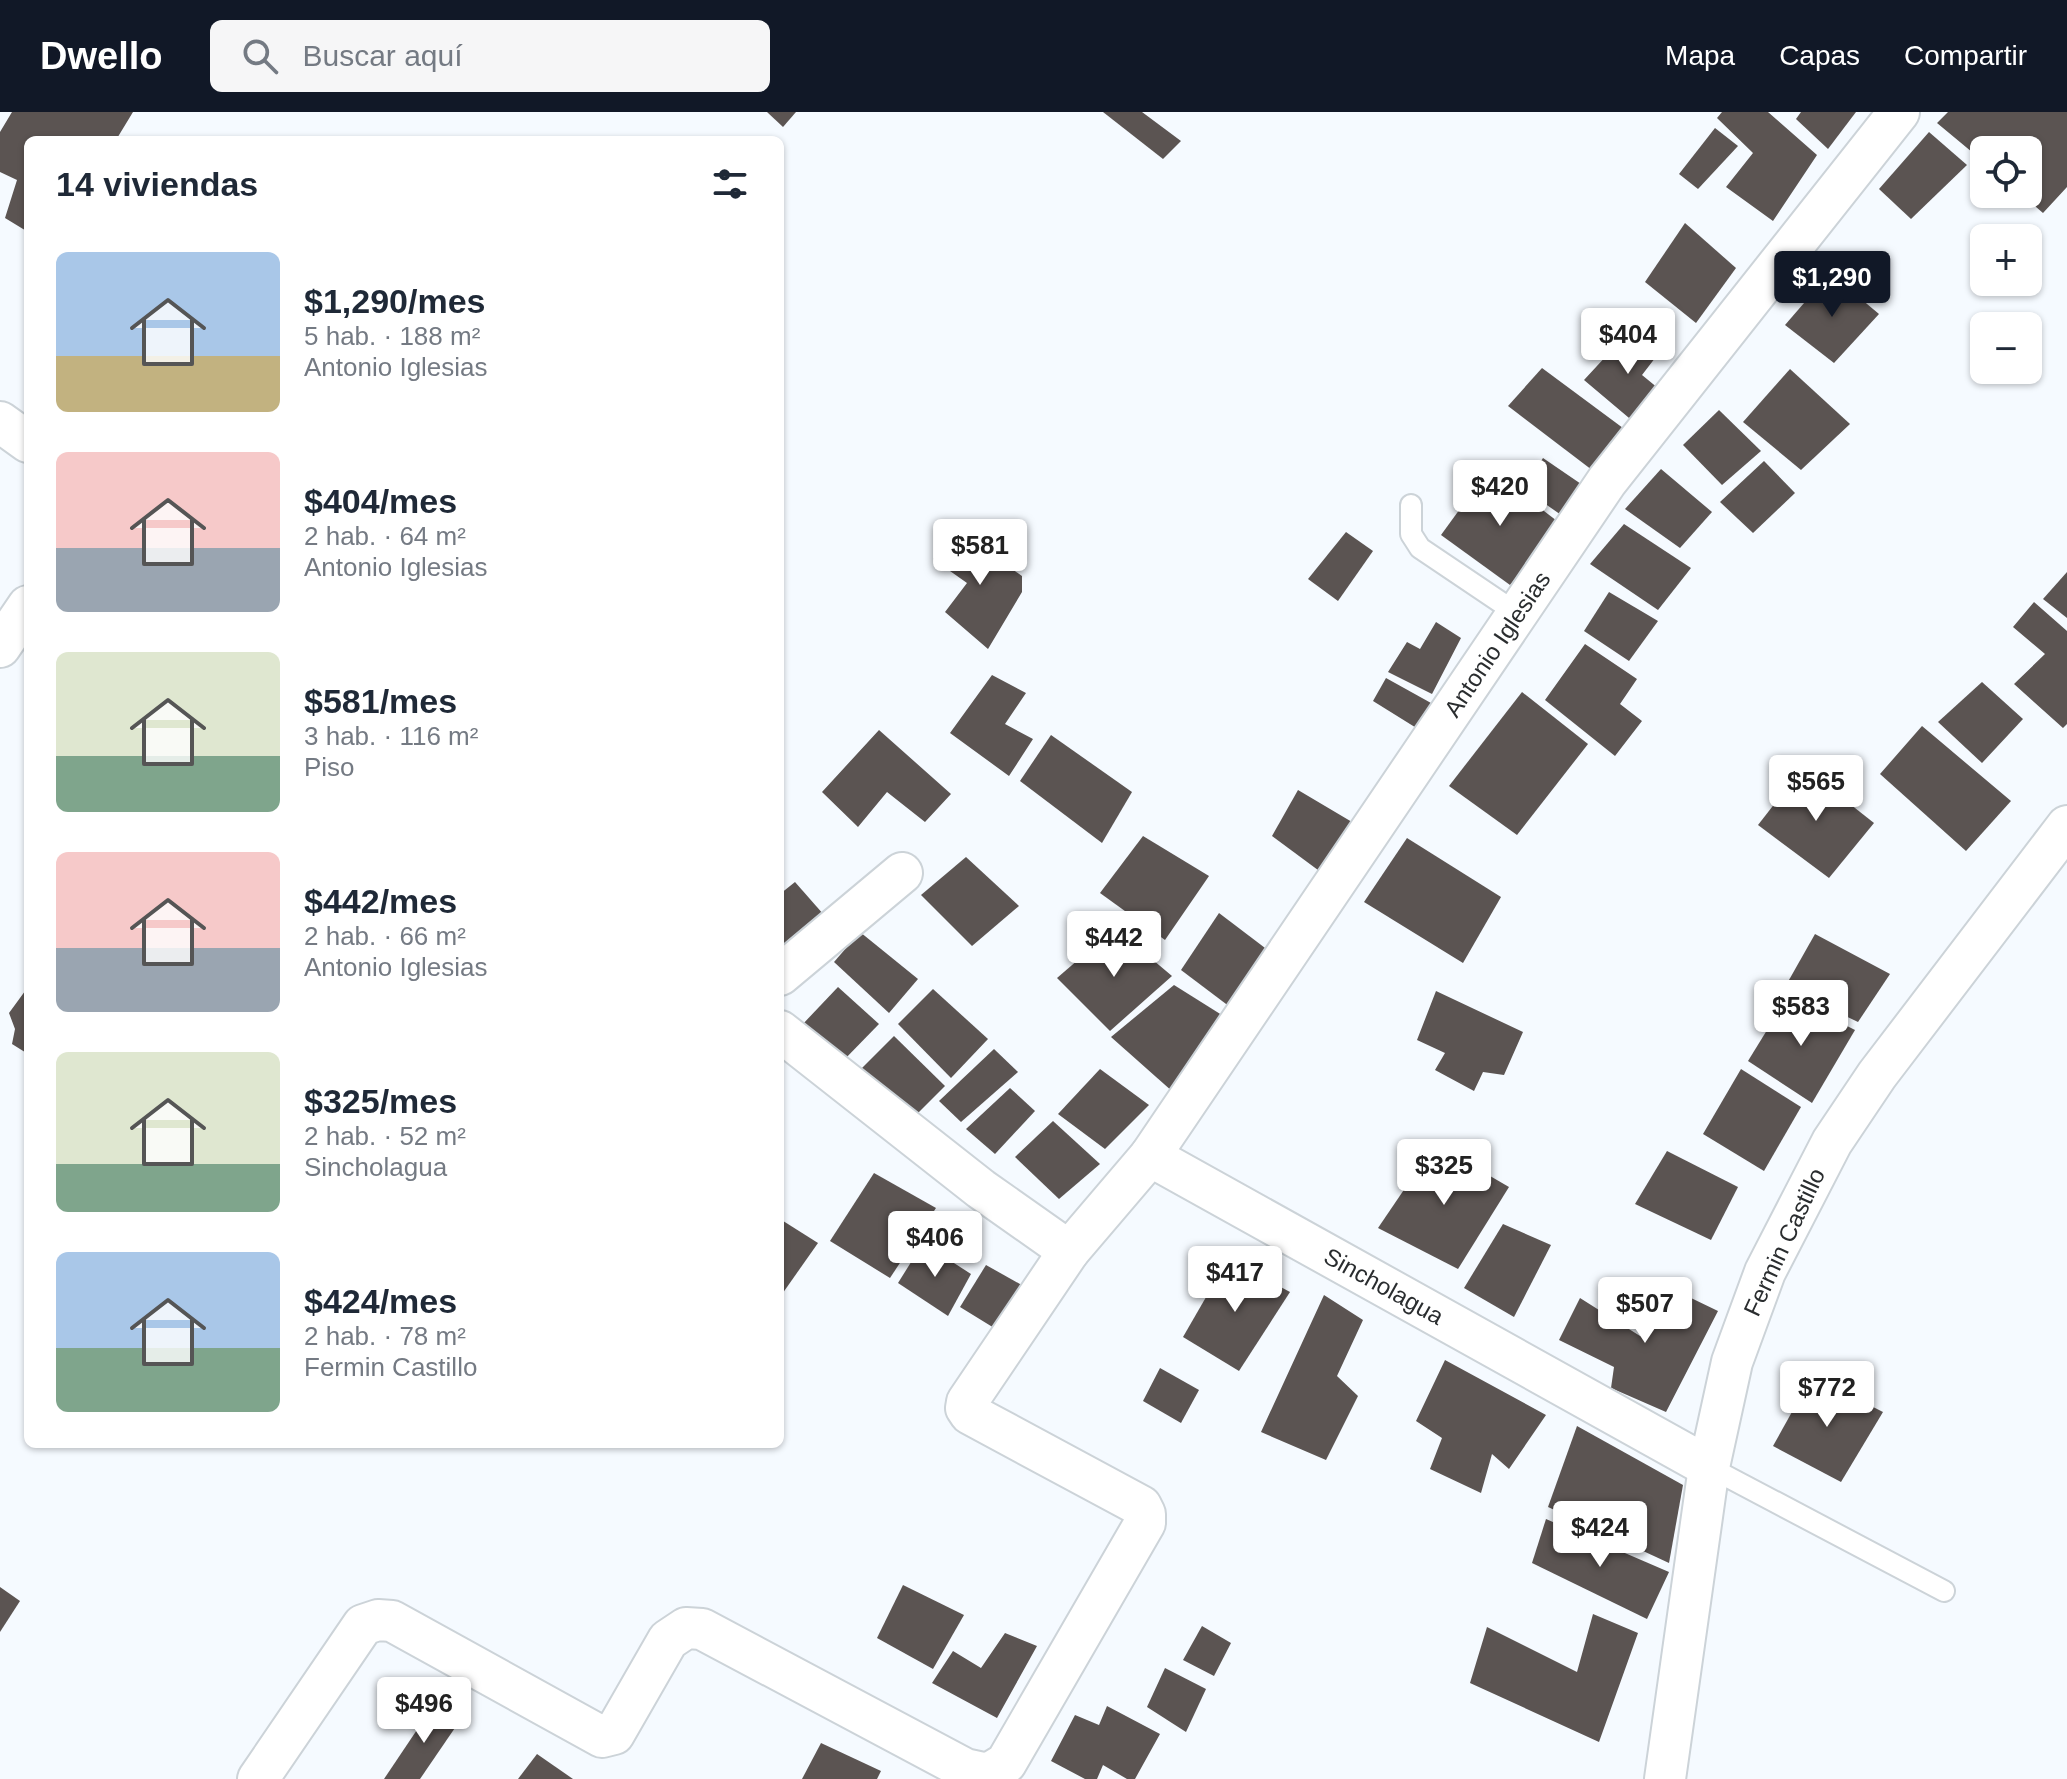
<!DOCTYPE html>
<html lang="es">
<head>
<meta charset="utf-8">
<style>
  :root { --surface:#fff; --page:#f6f6f7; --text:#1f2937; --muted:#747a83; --accent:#111827 }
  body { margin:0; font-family:Arial,sans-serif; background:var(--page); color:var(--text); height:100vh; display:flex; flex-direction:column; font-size:30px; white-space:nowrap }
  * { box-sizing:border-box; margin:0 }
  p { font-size:26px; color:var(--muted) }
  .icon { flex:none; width:44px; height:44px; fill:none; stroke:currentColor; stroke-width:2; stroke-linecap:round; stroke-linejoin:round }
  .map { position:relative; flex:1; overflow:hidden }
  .details { position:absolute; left:24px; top:24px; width:760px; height:1312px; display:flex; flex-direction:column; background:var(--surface); border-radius:12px; box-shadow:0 2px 6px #0004 }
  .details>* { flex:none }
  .tools { position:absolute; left:1970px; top:24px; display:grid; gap:16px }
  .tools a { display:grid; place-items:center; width:72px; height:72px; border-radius:12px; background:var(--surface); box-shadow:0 2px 6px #0004; font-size:40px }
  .price { position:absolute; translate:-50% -68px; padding:0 18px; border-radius:8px; background:#fff; color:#222; font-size:26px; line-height:52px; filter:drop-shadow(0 2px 4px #0008) }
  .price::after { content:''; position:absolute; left:50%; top:48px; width:24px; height:18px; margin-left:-12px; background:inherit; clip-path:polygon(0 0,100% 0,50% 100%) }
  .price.on { background:var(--accent); color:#fff }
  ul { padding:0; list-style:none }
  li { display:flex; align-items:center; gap:24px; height:200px; padding:0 32px }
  li span { display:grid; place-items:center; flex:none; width:224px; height:160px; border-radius:12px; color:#555 }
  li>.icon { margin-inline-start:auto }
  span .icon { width:96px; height:96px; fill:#fffc; stroke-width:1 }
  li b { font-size:34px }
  h2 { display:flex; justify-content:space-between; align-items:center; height:96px; padding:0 32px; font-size:34px }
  header { display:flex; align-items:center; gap:48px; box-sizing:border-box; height:112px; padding:0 40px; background:var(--accent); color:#fff }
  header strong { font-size:38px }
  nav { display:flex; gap:44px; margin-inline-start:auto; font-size:28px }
  .search { width:560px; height:72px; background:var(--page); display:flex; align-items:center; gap:20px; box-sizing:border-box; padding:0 28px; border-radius:12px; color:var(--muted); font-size:30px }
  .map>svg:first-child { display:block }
  .building { fill:#5b5452 }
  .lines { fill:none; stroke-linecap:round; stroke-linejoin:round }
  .lane-casing { stroke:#ccd3d8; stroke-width:24 }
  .street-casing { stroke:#ccd3d8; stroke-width:44 }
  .lane { stroke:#fff; stroke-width:20 }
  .street { stroke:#fff; stroke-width:40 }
  .labels { text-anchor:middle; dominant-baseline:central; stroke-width:8; stroke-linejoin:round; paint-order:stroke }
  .street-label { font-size:24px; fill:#2a2d2f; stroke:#fff }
</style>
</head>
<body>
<header>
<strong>Dwello</strong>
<div class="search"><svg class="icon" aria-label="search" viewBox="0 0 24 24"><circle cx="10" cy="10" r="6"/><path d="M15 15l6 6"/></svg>Buscar aquí</div>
<nav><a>Mapa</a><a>Capas</a><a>Compartir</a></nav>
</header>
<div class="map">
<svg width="2067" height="1667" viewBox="0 0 2067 1667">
  <rect width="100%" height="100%" fill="#f5faff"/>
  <g class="building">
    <polygon points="12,0 133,0 116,28 28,28 28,120 5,106 17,68 0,60 0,20"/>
    <polygon points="767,0 796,0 783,15"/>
    <polygon points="1103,0 1142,0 1181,29 1163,47"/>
    <polygon points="1722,0 1768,0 1817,43 1773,109 1726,75 1753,41 1717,6"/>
    <polygon points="1801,0 1856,0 1828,37 1796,7"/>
    <polygon points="1948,0 2067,0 2067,75 2043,101 2021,82 2028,82 2028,38 1984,38 1984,50 1937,11"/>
    <polygon points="1715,16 1738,34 1698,77 1679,62"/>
    <polygon points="1929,20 1967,53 1911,107 1879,77"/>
    <polygon points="1685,111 1736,156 1696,211 1645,170"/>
    <polygon points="1830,161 1879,202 1834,251 1785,213"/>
    <polygon points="1633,215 1662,237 1642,263 1664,281 1635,311 1584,268"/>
    <polygon points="1542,256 1627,319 1592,358 1508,294"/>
    <polygon points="1790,257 1850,312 1801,358 1743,310"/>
    <polygon points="1719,298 1761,339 1722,373 1683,333"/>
    <polygon points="1543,346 1584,374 1564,405 1524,377"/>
    <polygon points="1764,349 1795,381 1753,421 1720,390"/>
    <polygon points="1489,357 1561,412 1510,473 1441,423"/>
    <polygon points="1661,357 1712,400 1680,436 1625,397"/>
    <polygon points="1624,412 1691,456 1658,498 1590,452"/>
    <polygon points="956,417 1022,464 1022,480 988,537 945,500 967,471 933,447"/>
    <polygon points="1346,420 1373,439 1338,489 1308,467"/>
    <polygon points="2067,460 2067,506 2043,487"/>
    <polygon points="1609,480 1658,509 1629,549 1584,519"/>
    <polygon points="2034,490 2067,519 2067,612 2063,616 2014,572 2045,542 2013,515"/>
    <polygon points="1436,510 1461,526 1432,582 1388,560 1407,530 1420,537"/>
    <polygon points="1585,532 1637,567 1620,592 1642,609 1615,644 1545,588"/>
    <polygon points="992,563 1026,581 1005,612 1033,627 1009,664 950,621"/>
    <polygon points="1386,566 1431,591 1418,617 1373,589"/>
    <polygon points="1982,570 2023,607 1982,651 1938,610"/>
    <polygon points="1522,580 1588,632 1517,723 1449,674"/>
    <polygon points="1922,614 2011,689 1966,739 1880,662"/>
    <polygon points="879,618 951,682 925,710 887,680 858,715 822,680"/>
    <polygon points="1051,623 1132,680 1102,731 1020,669"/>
    <polygon points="1803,655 1874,711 1829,766 1758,713"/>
    <polygon points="1298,678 1352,710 1322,761 1272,724"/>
    <polygon points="1143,724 1209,764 1165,828 1100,781"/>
    <polygon points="1407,726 1501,785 1463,851 1364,790"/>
    <polygon points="966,745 1019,794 972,834 921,783"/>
    <polygon points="795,770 824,803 780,837 780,782"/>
    <polygon points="1219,801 1273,842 1238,901 1181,858"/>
    <polygon points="1115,816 1172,864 1110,919 1057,866"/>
    <polygon points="860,820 918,867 889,901 834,850"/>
    <polygon points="1815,822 1890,862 1858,910 1785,875"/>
    <polygon points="1174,873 1233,910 1173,980 1111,925"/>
    <polygon points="28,875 28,942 12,932 15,917 9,901"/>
    <polygon points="838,875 879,912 841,951 801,914"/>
    <polygon points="933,877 988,927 951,966 898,912"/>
    <polygon points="1436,879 1523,920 1504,963 1483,960 1474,979 1435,958 1445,941 1417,928"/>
    <polygon points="1788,884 1855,918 1812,991 1748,949"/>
    <polygon points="894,924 945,974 912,1007 858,960"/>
    <polygon points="994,937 1018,960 961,1010 939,989"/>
    <polygon points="1100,957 1149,993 1105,1037 1058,1002"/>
    <polygon points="1741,957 1801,995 1764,1059 1703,1022"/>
    <polygon points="1010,976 1035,999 995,1042 966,1017"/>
    <polygon points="1053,1009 1100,1052 1059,1087 1015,1045"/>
    <polygon points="1435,1032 1509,1075 1458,1157 1378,1116"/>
    <polygon points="1667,1039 1738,1075 1711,1128 1635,1092"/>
    <polygon points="874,1061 936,1096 890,1166 830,1129"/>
    <polygon points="780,1107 818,1131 780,1185"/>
    <polygon points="1503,1112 1551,1133 1514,1205 1464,1176"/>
    <polygon points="923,1131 971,1162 948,1204 898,1171"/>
    <polygon points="1228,1147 1290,1180 1239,1259 1183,1225"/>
    <polygon points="986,1153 1027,1176 999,1219 960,1195"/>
    <polygon points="1664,1173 1718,1199 1666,1300 1611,1276 1614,1255 1559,1228 1580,1186 1640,1224"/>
    <polygon points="1324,1183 1363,1208 1337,1264 1358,1284 1326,1348 1261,1320"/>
    <polygon points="1445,1248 1546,1303 1509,1357 1492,1342 1481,1381 1430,1357 1442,1326 1416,1309"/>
    <polygon points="1160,1256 1199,1278 1181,1311 1143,1289"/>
    <polygon points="1812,1264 1883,1300 1841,1370 1773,1334"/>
    <polygon points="1577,1314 1683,1373 1669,1451 1548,1395"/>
    <polygon points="1546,1407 1669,1460 1647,1507 1532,1451"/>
    <polygon points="903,1473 964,1503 933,1557 877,1526"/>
    <polygon points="0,1475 20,1489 0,1520"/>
    <polygon points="1593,1502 1638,1521 1599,1630 1470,1571 1487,1515 1577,1560"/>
    <polygon points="1202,1514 1231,1531 1214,1564 1183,1548"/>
    <polygon points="1005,1521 1037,1534 997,1606 932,1571 953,1539 981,1556"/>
    <polygon points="1165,1556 1206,1577 1186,1620 1147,1595"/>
    <polygon points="435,1591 461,1607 420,1667 384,1667"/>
    <polygon points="1107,1594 1160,1622 1135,1667 1127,1667 1103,1653 1097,1667 1085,1667 1051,1649 1075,1603 1099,1613"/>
    <polygon points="821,1631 881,1659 877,1667 802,1667"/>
    <polygon points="537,1642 573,1667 518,1667"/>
  </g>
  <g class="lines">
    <g class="lane-casing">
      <g id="lane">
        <polyline points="1411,393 1411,422 1420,436 1518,502"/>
        <polyline points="1709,1355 1944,1479"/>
      </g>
    </g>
    <g class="street-casing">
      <g id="street">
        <polyline points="0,310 28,330"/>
        <polyline points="0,535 28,494"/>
        <polyline points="780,863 902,761"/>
        <polyline points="780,919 981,1077 1069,1139 1150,1044 1709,1355"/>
        <polyline points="1150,1044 1607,369 1899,0"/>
        <polyline points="258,1667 363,1513 378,1508 392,1509 602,1625 614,1622 668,1528 686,1516 702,1517 965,1657 988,1662 1006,1651 1145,1411 1145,1402 1141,1394 970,1302 966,1296 967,1290 1069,1139"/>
        <polyline points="1665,1667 1709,1355 1732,1250 1765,1160 1832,1030 1877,963 2067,714"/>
      </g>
    </g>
    <use href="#lane" class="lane"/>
    <use href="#street" class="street"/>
  </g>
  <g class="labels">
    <g class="street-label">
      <text transform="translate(1497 532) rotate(-56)">Antonio Iglesias</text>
      <text transform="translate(1784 1130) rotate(-65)">Fermin Castillo</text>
      <text transform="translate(1384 1174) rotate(29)">Sincholagua</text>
    </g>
  </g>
</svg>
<div class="tools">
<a><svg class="icon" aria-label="locate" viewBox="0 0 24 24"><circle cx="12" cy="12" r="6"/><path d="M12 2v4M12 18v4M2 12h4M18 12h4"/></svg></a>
<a>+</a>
<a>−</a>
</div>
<b class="price on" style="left:1832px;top:207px">$1,290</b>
<b class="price" style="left:1628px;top:264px">$404</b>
<b class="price" style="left:1500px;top:416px">$420</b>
<b class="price" style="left:980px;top:475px">$581</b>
<b class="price" style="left:1816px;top:711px">$565</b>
<b class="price" style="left:1114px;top:867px">$442</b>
<b class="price" style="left:1801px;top:936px">$583</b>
<b class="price" style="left:1444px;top:1095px">$325</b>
<b class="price" style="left:935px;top:1167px">$406</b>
<b class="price" style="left:1235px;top:1202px">$417</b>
<b class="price" style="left:1645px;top:1233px">$507</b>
<b class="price" style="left:1827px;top:1317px">$772</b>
<b class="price" style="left:1600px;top:1457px">$424</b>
<b class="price" style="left:424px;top:1633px">$496</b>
<section class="details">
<h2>14 viviendas<svg class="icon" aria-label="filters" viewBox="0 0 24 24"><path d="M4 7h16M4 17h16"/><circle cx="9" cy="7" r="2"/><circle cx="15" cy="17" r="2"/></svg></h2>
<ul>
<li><span style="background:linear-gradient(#a9c7e8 65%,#c2b280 0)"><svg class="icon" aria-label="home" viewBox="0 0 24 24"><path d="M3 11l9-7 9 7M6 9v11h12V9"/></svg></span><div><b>$1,290/mes</b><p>5 hab. · 188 m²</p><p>Antonio Iglesias</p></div></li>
<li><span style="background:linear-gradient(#f6c9c9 60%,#9aa5b1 0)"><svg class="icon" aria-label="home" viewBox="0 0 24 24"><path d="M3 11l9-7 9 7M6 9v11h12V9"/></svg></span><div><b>$404/mes</b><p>2 hab. · 64 m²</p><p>Antonio Iglesias</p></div></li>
<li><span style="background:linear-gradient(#dfe7d0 65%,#7fa58c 0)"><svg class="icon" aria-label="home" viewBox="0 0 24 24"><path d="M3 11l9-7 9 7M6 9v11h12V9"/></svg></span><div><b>$581/mes</b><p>3 hab. · 116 m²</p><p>Piso</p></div></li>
<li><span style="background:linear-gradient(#f6c9c9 60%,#9aa5b1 0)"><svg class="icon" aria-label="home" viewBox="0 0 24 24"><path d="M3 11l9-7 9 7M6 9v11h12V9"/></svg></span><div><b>$442/mes</b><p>2 hab. · 66 m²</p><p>Antonio Iglesias</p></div></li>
<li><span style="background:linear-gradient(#dfe7d0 70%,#7fa58c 0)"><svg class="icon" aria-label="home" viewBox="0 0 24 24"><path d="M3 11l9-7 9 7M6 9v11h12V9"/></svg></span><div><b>$325/mes</b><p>2 hab. · 52 m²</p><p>Sincholagua</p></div></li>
<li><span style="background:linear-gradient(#a9c7e8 60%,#7fa58c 0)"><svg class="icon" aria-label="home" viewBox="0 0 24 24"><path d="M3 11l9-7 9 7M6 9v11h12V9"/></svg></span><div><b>$424/mes</b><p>2 hab. · 78 m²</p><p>Fermin Castillo</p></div></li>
</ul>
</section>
</div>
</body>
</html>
